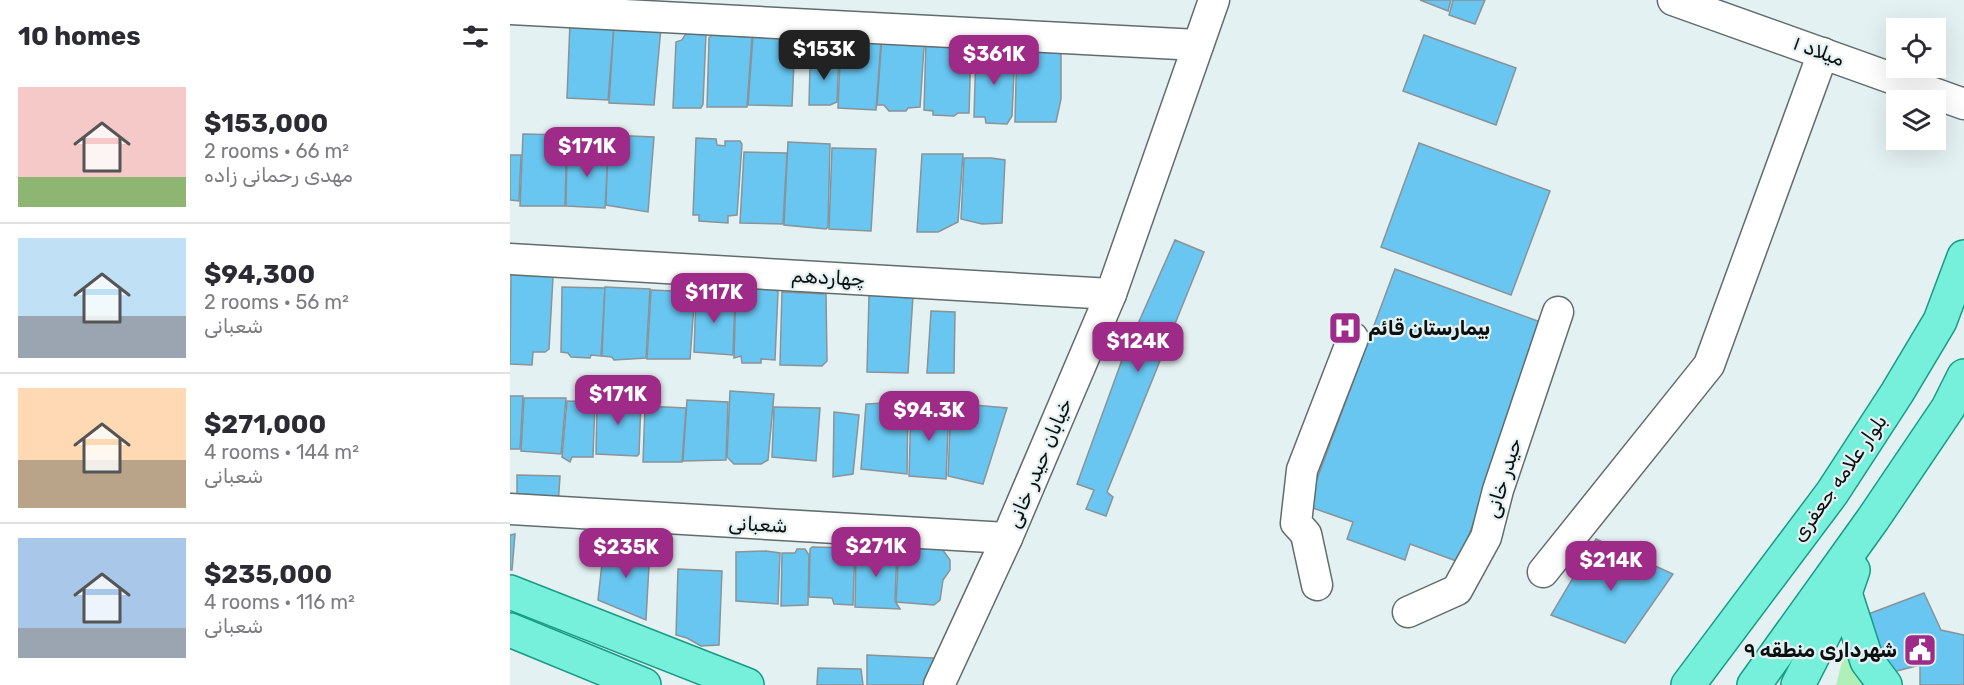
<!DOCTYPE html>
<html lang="en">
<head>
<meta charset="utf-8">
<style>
  :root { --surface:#fff; --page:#f7f7f7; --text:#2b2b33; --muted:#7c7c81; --line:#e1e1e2; --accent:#9e2b87 }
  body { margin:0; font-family:Rubik,Cairo,sans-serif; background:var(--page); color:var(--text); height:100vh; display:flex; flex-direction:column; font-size:22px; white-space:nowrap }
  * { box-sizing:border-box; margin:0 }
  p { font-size:20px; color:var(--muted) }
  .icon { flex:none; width:33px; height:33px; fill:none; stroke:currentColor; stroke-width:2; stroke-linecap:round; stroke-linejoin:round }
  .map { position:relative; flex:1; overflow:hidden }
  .sheet { display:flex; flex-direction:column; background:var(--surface); width:510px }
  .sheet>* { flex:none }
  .fabs { position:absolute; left:1376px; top:18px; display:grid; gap:12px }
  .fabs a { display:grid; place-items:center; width:60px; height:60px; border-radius:0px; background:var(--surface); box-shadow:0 6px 24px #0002; font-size:30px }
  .price { position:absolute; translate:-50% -51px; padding:0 14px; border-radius:12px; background:var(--accent); color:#fff; font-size:20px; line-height:39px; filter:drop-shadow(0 2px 3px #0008) }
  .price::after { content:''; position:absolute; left:50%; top:36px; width:18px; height:14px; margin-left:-9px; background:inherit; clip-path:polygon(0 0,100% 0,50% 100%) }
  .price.on { background:#222; color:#fff }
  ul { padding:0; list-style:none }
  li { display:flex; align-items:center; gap:18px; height:150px; padding:0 18px }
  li+li { border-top:2px solid var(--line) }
  li span { display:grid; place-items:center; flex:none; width:168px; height:120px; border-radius:0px; color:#555 }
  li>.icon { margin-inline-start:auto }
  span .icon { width:72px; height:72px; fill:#fffc; stroke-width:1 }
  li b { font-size:26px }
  h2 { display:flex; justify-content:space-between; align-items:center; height:72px; padding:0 18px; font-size:26px }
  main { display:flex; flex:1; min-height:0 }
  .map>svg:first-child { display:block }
  .green { fill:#aef0b8 }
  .building { fill:#68c6f0; stroke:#899398; stroke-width:1.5 }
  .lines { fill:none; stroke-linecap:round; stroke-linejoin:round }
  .minor-casing { stroke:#616c6d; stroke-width:33 }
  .major-casing { stroke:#179b84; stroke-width:36 }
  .minor { stroke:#fff; stroke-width:30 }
  .major { stroke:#77f0db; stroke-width:33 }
  .labels { text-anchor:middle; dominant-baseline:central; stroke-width:4.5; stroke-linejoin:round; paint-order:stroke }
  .street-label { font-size:20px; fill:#0c1010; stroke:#e4f1f2 }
  .poi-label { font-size:20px; font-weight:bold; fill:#0c1010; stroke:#e4f1f2; text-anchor:start }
</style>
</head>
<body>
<main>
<section class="sheet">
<h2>10 homes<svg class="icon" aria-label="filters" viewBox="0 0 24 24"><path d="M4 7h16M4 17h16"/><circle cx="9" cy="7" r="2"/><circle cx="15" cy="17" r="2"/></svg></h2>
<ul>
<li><span style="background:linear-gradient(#f6c9c9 75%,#8fb573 0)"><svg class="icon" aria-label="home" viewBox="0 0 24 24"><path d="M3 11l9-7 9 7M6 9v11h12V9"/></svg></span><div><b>$153,000</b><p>2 rooms · 66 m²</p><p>مهدی رحمانی زاده</p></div></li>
<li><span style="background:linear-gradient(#bfe0f5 65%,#9aa5b1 0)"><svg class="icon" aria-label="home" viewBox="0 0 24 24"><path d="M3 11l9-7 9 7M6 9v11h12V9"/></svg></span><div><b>$94,300</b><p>2 rooms · 56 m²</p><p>شعبانی</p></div></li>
<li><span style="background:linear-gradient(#ffd9b3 60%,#b9a48a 0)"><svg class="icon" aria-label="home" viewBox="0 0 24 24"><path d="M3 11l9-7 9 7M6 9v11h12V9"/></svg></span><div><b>$271,000</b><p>4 rooms · 144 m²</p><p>شعبانی</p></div></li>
<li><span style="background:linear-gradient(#a9c7e8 75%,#9aa5b1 0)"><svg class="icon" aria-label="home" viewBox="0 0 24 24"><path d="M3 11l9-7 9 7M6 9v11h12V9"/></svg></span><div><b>$235,000</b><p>4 rooms · 116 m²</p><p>شعبانی</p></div></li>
</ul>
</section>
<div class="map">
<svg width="1454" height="685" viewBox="0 0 1454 685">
  <rect width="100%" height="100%" fill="#e4f1f2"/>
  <polygon class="green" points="1334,654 1358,685 1326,685"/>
  <g class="building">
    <polygon points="910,0 941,0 938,11"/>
    <polygon points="943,0 975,0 965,24 939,15"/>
    <polygon points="60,22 104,25 98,100 57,98"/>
    <polygon points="104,25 151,27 144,105 99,103"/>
    <polygon points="183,32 196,34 193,104 191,108 163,108 166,42 172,40 175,35"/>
    <polygon points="415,33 410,107 398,108 396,111 379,111 374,105 367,105 372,37"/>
    <polygon points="202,35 242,37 237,107 197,107 199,38"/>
    <polygon points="914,35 1006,68 986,125 893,91"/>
    <polygon points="243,36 283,37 285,40 282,106 238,105"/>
    <polygon points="331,39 371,41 366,110 328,108"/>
    <polygon points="416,39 461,45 459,113 448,113 444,116 423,115 423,111 414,110"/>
    <polygon points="507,40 551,41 551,99 546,122 505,122"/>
    <polygon points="466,50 505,51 502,116 497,124 476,123 475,117 464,117"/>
    <polygon points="314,54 329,54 327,102 320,105 299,105 300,65 314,64"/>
    <polygon points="13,134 57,135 55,206 10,206"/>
    <polygon points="98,135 144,137 138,212 96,205"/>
    <polygon points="186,138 206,139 207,145 215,146 215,141 230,141 232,144 227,215 218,216 218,223 189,221 189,215 183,215"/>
    <polygon points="278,142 320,144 318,227 316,229 274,225"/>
    <polygon points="909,143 1040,191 1001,295 871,247"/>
    <polygon points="322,148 366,149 361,231 319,229"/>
    <polygon points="57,149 98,151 95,208 56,206"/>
    <polygon points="234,152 277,153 273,224 230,223"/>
    <polygon points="412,154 453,154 448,222 428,232 407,232"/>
    <polygon points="0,155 11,155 9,201 0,200"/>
    <polygon points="454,158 481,158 495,160 492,223 472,224 451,219"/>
    <polygon points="665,240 694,252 597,492 603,497 596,516 576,509 584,490 567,484 612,360"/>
    <polygon points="885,269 1036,324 949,562 900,544 895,560 837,539 843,522 797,506"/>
    <polygon points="1,273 41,274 43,277 39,349 35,352 23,352 22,365 0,364"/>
    <polygon points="52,287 95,288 91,356 81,355 80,358 61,357 58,353 51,352"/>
    <polygon points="95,287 140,289 136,358 104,360 102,357 92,356"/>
    <polygon points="226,287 263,287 268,292 265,360 251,359 251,363 232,363 231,356 224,358"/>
    <polygon points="141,290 185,292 180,359 137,359"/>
    <polygon points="272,292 316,294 317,361 312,366 270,365"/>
    <polygon points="186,294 225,297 223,355 184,352"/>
    <polygon points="359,295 403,296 398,373 357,372"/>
    <polygon points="421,311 445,312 444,373 417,373"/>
    <polygon points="99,391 105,391 108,398 131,401 129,454 127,456 86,454 87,398 98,395"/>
    <polygon points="220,391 264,394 258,460 251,464 224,464 217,457"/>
    <polygon points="0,396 13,396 10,449 0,449"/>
    <polygon points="14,398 56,398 51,454 11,451"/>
    <polygon points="177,400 218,402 216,460 173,461"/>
    <polygon points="57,401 85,402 83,457 62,457 60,462 52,457"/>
    <polygon points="376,403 381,408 398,408 397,474 351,469 356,404"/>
    <polygon points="441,403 497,408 473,484 438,476"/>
    <polygon points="401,405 439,407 436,479 399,476"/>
    <polygon points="135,406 176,408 172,462 133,462"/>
    <polygon points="264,407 310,408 306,461 262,457"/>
    <polygon points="324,412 349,415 343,474 323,477"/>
    <polygon points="7,475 50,476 48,507 7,506"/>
    <polygon points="5,534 2,570 0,570 0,535"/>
    <polygon points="1086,539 1163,574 1115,643 1041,615"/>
    <polygon points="94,545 140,547 136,620 88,600"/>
    <polygon points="389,545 432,549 440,560 440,570 433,580 430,600 424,605 386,602"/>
    <polygon points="349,546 387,549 385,601 390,609 345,607 346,549"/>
    <polygon points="302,547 345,548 343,605 324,604 322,598 299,597 300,549"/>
    <polygon points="287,549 295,549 299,555 298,605 271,606 272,553 285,553"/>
    <polygon points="256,551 270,553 268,604 226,601 226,552"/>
    <polygon points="168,569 212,571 209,645 191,646 177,638 166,635"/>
    <polygon points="1414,593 1431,630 1454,635 1454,685 1410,685 1410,665 1375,674 1353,616"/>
    <polygon points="357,655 423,658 426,660 420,685 357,685"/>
    <polygon points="308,668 351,669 353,685 307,685"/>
  </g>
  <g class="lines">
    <g class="minor-casing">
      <g id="minor">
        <polyline points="1163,0 1454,104"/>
        <polyline points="0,9 688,45"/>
        <polyline points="0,259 601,294"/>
        <polyline points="0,509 497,538"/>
        <polyline points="1033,572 1199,365 1313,53"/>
        <polyline points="807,585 796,534 786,523 792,470 843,338"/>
        <polyline points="898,612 947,590 976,537 988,490 1048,312"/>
        <polyline points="429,685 497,538 601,294 704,0"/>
      </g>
    </g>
    <g class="major-casing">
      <g id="major">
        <polyline points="0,592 237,685"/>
        <polyline points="1335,593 1357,661 1375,685"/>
        <polyline points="0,630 134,685"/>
        <polyline points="1178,685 1322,493 1387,393 1430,321 1454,257"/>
        <polyline points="1244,685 1363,519 1438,408 1454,376"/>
        <polyline points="1288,685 1335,593 1343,570"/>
      </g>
    </g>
    <use href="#minor" class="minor"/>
    <use href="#major" class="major"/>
  </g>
  <defs>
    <g id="hospital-square" transform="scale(1.725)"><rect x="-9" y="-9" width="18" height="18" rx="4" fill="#9e2b87" stroke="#e4f1f2"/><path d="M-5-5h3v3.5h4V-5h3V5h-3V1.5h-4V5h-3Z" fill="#fff"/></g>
    <g id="civic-square" transform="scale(1.725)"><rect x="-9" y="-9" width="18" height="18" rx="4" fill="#9e2b87" stroke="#e4f1f2"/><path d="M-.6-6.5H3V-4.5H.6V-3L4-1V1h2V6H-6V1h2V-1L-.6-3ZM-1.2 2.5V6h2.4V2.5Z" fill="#fff"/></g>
  </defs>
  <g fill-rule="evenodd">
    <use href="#hospital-square" x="835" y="328"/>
    <use href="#civic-square" x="1410" y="650"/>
  </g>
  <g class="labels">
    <g class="street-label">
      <text transform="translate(1309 51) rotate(20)">میلاد ۱</text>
      <text transform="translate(318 277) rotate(3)">چهاردهم</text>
      <text transform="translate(529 463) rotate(-67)">خیابان حیدر خانی</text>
      <text transform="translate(993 478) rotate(-73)">حیدر خانی</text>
      <text transform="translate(1329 478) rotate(-55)">بلوار علامه جعفری</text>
      <text transform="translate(248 524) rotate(3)">شعبانی</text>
    </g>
    <g class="poi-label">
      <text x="858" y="328">بیمارستان قائم</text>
      <text x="1387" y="650" text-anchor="end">شهرداری منطقه ۹</text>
    </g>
  </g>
</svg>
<div class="fabs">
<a><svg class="icon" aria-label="locate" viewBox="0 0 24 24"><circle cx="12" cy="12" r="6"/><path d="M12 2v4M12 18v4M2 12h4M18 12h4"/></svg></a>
<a><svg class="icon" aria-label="layers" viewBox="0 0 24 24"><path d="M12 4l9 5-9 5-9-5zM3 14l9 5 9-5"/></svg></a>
</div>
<b class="price on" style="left:314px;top:81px">$153K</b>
<b class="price" style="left:484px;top:86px">$361K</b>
<b class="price" style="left:77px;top:178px">$171K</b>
<b class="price" style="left:204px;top:324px">$117K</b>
<b class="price" style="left:628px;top:373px">$124K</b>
<b class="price" style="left:108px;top:426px">$171K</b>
<b class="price" style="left:419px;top:442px">$94.3K</b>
<b class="price" style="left:366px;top:578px">$271K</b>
<b class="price" style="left:116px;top:579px">$235K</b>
<b class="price" style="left:1101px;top:592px">$214K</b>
</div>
</main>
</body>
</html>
